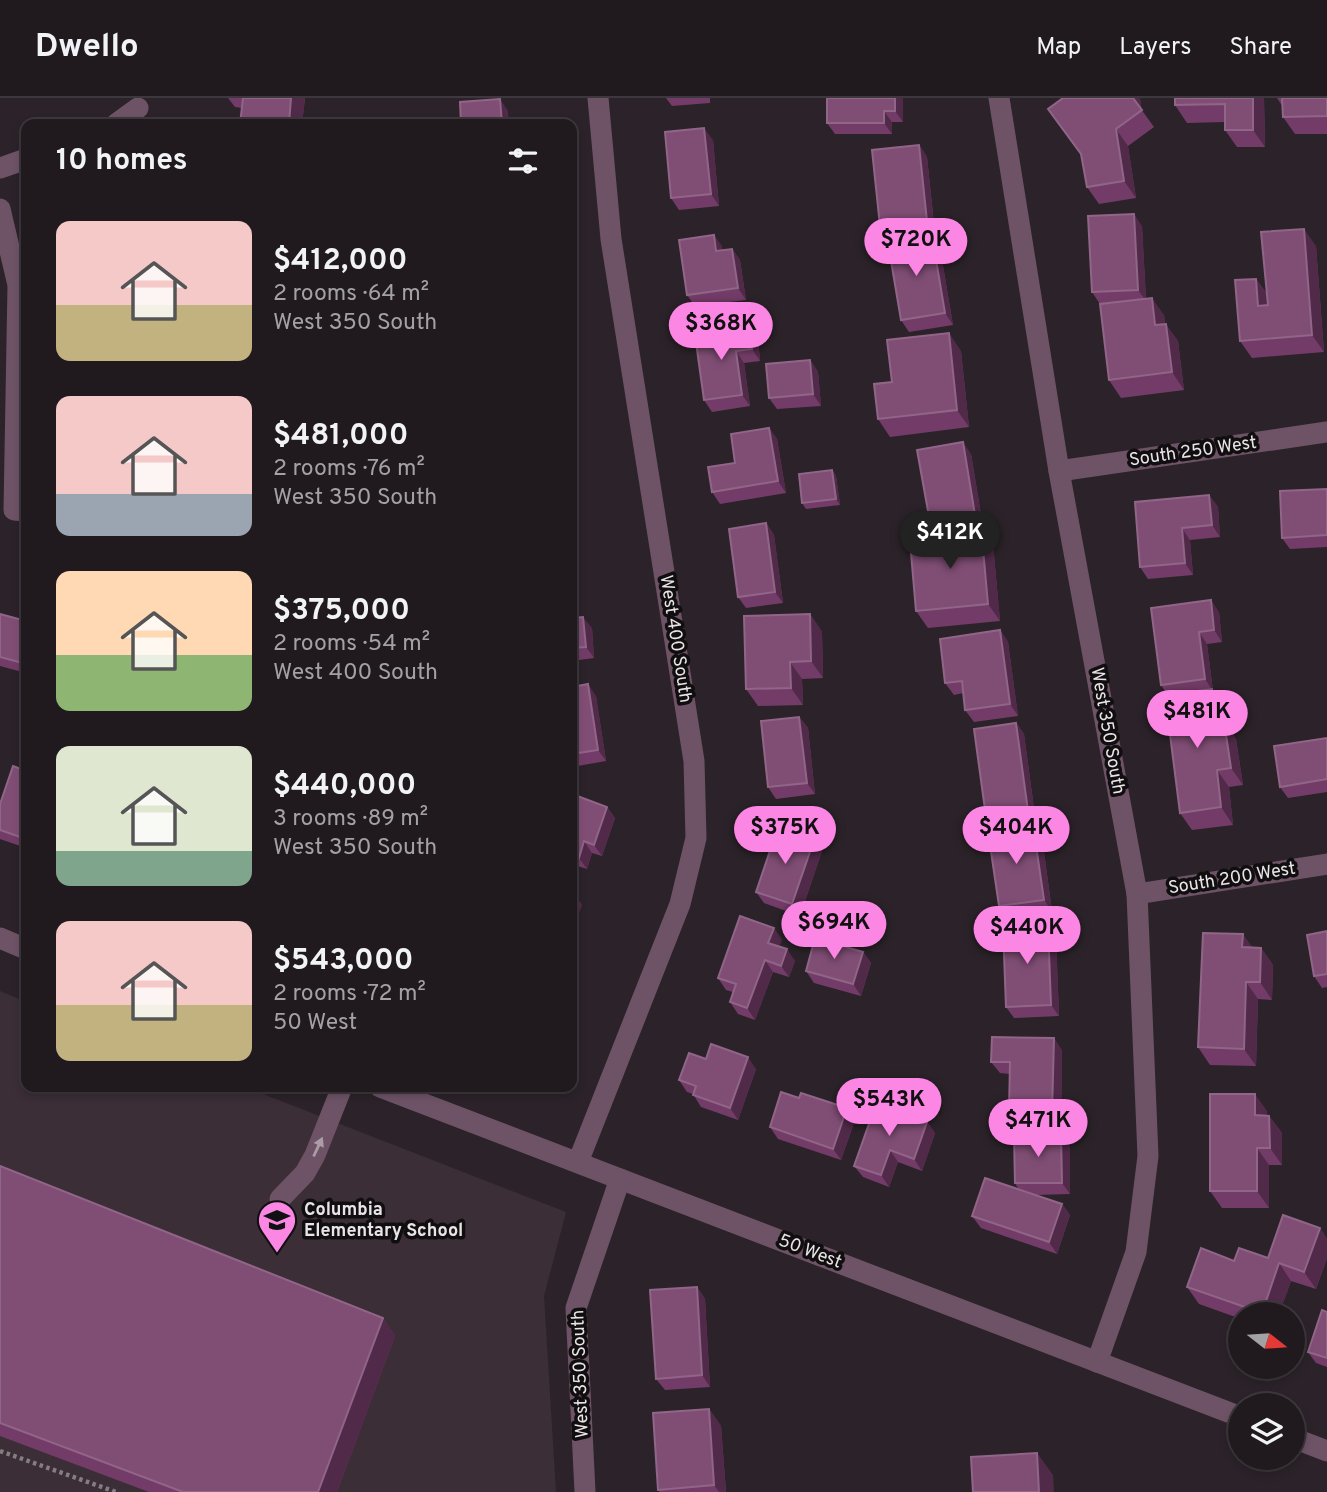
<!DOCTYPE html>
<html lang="en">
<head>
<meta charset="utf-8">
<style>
  :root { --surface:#201a1f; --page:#282328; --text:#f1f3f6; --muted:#a2a1a4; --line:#3d383d; --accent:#fc86e4 }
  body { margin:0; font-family:Overpass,sans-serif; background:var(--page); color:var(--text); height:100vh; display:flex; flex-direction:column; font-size:26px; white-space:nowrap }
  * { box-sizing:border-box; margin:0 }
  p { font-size:23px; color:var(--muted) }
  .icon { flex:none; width:38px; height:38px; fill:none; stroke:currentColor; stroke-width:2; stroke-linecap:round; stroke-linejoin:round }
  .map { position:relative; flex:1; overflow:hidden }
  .panel { position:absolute; left:21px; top:21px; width:556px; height:973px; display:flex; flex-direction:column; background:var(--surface); border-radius:14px; box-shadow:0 4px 10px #0003,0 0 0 2px var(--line) }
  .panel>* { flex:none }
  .needle { width:46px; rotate:107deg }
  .fabs { position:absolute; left:1228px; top:1204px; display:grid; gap:14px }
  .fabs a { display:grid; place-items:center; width:77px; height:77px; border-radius:50%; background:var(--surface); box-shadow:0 4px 10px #0003,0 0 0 2px var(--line); font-size:35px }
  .price { position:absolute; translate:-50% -60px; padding:0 16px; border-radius:24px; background:var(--accent); color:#111; font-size:23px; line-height:46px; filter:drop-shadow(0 2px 4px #0008) }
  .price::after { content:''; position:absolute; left:50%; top:42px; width:21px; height:16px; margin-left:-10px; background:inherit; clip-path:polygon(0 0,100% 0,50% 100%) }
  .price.current { background:#222; color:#fff }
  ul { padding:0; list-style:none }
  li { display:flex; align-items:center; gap:21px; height:175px; padding:0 35px }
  li span { display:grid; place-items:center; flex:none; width:196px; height:140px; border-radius:14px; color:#555 }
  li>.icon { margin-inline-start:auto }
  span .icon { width:84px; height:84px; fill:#fffc; stroke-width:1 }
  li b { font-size:30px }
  h2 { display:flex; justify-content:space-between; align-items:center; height:84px; padding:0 35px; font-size:30px }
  header { display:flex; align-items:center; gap:42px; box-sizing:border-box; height:98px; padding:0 35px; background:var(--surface); border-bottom:2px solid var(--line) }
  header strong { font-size:33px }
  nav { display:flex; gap:38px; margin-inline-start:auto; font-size:24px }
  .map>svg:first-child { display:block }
  .built { fill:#3b2e37 }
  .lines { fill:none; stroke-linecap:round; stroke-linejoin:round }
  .path { stroke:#847e82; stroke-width:4.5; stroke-dasharray:3.5 3.5; stroke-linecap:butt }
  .minor { stroke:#6e5367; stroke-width:21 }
  .wall { fill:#733c68 }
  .shaded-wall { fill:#512a49 }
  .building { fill:#804e75; stroke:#906587; stroke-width:2 }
  .oneway { fill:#ac9ca7 }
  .labels { text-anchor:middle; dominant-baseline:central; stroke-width:7; stroke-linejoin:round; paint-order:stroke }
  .street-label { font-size:18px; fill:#e9e4e7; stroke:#110e10 }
  .poi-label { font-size:18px; font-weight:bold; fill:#e9e4e7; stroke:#110e10; text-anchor:start }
</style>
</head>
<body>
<header>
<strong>Dwello</strong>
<nav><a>Map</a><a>Layers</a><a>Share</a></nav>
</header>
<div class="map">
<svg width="1327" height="1394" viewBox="0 0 1327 1394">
  <rect width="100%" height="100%" fill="#2b2329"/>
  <polygon class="built" points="0,893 26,904 26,989 245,989 566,1114 544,1198 556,1394 0,1394"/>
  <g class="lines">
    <polyline class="path" points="0,1353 116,1394"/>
    <g class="minor">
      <polyline points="999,0 1059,373 1137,796 1148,1058 1136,1154 1097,1264"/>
      <polyline points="116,26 138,10"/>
      <polyline points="0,70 26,61"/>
      <polyline points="0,111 18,187 14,412 26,413"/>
      <polyline points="1059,373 1327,334"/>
      <polyline points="1137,796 1327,766"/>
      <polyline points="0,840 26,851"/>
      <polyline points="380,989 1241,1319"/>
      <polyline points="578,1064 680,806 696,740 694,663 611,141 598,0"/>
      <polyline points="280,1101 305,1075 315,1057 342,989"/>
      <polyline points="1293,1340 1327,1353"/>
      <polyline points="585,1394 576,1210 620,1081"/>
    </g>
  </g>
  <g class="wall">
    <polygon points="228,0 305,0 302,26 240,26 242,10 235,9"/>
    <polygon points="666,0 710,0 710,5 672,8"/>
    <polygon points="903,0 903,24 892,24 892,36 835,36 827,25"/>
    <polygon points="1063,0 1140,0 1141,11 1154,29 1128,48 1136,100 1099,106 1087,89 1082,57 1048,11"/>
    <polygon points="1175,0 1264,0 1265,49 1237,49 1225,32 1225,24 1187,25 1175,7"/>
    <polygon points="1277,0 1327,0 1327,36 1295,36 1283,19 1283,9"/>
    <polygon points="713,42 719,108 679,112 671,100"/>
    <polygon points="919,47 927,59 935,135 888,140 880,128"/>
    <polygon points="1142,128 1146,201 1164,217 1165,226 1178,243 1184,292 1121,300 1109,282 1100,206 1092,194"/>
    <polygon points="722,148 722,152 732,151 740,162 746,202 695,208 687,197"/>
    <polygon points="1316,148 1324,254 1252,260 1240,243 1256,181 1267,196"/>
    <polygon points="940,150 953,227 909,234 901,222"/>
    <polygon points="695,237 758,241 760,263 744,265 750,308 712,314 704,302"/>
    <polygon points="961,253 969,329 890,339 878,321 892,284"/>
    <polygon points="810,262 818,274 821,308 777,311 769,300"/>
    <polygon points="769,330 777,341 786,395 720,406 712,394 735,365"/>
    <polygon points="971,356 983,428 974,430 981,429 993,446 1000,523 928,530 916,513 936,434 930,424"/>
    <polygon points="832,372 836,378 840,407 806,411 802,405"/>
    <polygon points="1327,391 1327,449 1290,451 1282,440"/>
    <polygon points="1209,397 1218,409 1220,439 1190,442 1193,477 1148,481 1140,469"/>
    <polygon points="766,425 774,437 783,505 746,510 738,499"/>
    <polygon points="1151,510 1219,514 1222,544 1207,546 1213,593 1224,608 1225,625 1236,641 1243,687 1229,689 1233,727 1192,732 1180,715 1167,596 1161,587"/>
    <polygon points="0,516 26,523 26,575 0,568"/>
    <polygon points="810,516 822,534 823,580 802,581 803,607 758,608 746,591"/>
    <polygon points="572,520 592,530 594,560 572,563"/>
    <polygon points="1000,532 1008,544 1018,618 974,624 965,612 963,595 954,597 945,585"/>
    <polygon points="572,589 596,598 606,663 572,669"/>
    <polygon points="799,619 808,630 815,696 776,701 768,689"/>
    <polygon points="1016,625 1024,636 1036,725 994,731 986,719"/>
    <polygon points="1327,640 1327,694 1288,700 1280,689"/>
    <polygon points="26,673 26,750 0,741 0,706"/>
    <polygon points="572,696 607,709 615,720 602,758 592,755 587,771 572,766"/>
    <polygon points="1042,739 1052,813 1007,820 999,808"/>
    <polygon points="814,742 822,753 800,818 764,805 756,794"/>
    <polygon points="1048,828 1056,839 1059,918 1014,920 1006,909"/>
    <polygon points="1327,833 1327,889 1322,890 1314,878"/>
    <polygon points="782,841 779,849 795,863 789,879 773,874 755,922 738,916 730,904 733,894 726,892 718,880"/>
    <polygon points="1261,850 1273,867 1272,902 1258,901 1256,968 1210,967 1198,949"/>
    <polygon points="863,854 871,865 861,898 814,885 806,873"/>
    <polygon points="1062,952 1061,1026 1017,1025 1009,1013 1010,976 1000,975 991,964"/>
    <polygon points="706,961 756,971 738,1022 701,1009 693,996 687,994 679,982"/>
    <polygon points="847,1010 855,1022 841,1062 778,1041 770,1029"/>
    <polygon points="1267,1013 1267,1018 1269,1018 1282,1035 1282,1067 1269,1067 1269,1110 1222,1110 1210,1093"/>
    <polygon points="927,1024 935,1035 922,1073 898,1064 889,1089 863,1079 854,1068"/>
    <polygon points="1061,1037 1070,1049 1070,1096 1035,1097 1062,1106 1070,1117 1057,1156 981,1130 972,1118 1019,1092 1015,1085"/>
    <polygon points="0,1068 383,1220 395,1238 337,1394 149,1394 0,1338"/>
    <polygon points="1320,1130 1327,1141 1327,1160 1316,1191 1291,1183 1279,1216 1241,1216 1241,1221 1199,1206 1187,1189 1234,1163 1268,1160"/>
    <polygon points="697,1189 705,1201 710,1289 665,1292 656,1281"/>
    <polygon points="1327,1214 1327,1269 1316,1265 1308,1254"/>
    <polygon points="709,1311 721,1328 726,1394 660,1394 658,1392"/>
  </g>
  <g class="shaded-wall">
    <polygon points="291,0 305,0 302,26 289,26"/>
    <polygon points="895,0 903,0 903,24 895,13"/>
    <polygon points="1133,0 1140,0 1141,12"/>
    <polygon points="1253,0 1264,0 1265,49 1253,32"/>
    <polygon points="500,1 508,13 509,26 502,26"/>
    <polygon points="884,13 892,24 892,36 884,25"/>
    <polygon points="704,30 713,42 719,108 711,96"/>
    <polygon points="1116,31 1128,48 1136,100 1124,83"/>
    <polygon points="919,47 927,59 935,135 927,123"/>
    <polygon points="1134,116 1142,128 1146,203 1138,192"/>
    <polygon points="1304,131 1316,148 1324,254 1312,237"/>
    <polygon points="714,137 722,148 724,165 716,153"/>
    <polygon points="932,138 940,150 953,227 945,215"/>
    <polygon points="732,151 740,162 746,202 738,190"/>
    <polygon points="1256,181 1268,198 1270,225 1258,208"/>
    <polygon points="1152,200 1164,217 1167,245 1155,227"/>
    <polygon points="1166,226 1178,243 1184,292 1172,274"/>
    <polygon points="749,229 758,241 760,263 752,251"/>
    <polygon points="949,235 961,253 969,329 957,312"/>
    <polygon points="736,253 744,265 750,308 742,297"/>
    <polygon points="810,262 818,274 821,308 813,296"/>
    <polygon points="769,330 777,341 786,395 778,383"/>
    <polygon points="963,344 971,356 983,428 975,417"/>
    <polygon points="832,372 836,378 840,407 836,401"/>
    <polygon points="1209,397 1218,409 1220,439 1212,427"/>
    <polygon points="766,425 774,437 783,505 775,494"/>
    <polygon points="981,429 993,446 1000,523 988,506"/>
    <polygon points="1182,430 1190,442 1193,477 1185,465"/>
    <polygon points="1211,502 1219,514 1222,544 1214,532"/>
    <polygon points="810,516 822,534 823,580 811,563"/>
    <polygon points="583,519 592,530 594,560 586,549"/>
    <polygon points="1000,532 1008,544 1018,618 1010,606"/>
    <polygon points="1199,534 1207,546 1213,593 1205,581"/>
    <polygon points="790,564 802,581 803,607 791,590"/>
    <polygon points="588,586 596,598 606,663 598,652"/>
    <polygon points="1212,591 1224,608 1226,625 1214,608"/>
    <polygon points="1206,609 1218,626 1208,625"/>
    <polygon points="799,619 808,630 815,696 807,685"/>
    <polygon points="1224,623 1236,641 1243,687 1231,670"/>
    <polygon points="1016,625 1024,636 1036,725 1028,713"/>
    <polygon points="1217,672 1229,689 1233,727 1221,709"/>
    <polygon points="607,709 615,720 602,758 594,747"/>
    <polygon points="1033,727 1042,739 1052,813 1044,802"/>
    <polygon points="814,742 822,753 800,818 792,806"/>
    <polygon points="584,743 592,755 587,771 579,760"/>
    <polygon points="574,795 582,807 572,834 572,799"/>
    <polygon points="1048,828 1056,839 1059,918 1051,907"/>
    <polygon points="774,830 782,841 776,857 768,845"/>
    <polygon points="1243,836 1255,853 1242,849"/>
    <polygon points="1261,850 1273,867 1272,902 1260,884"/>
    <polygon points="787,851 795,863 789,879 781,868"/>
    <polygon points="863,854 871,865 861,898 853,886"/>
    <polygon points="765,862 773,874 755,922 747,910"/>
    <polygon points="1246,884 1258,901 1256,968 1244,951"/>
    <polygon points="1054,940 1062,952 1061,1026 1052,1014"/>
    <polygon points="748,959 756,971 738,1022 730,1010"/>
    <polygon points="1255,996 1267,1013 1267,1035 1255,1017"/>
    <polygon points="847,1010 855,1022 841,1062 833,1051"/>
    <polygon points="1269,1018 1282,1035 1282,1067 1270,1050"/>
    <polygon points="927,1024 935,1035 922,1073 914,1061"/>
    <polygon points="1061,1037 1070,1049 1070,1096 1062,1085"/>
    <polygon points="1257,1050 1269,1067 1269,1110 1257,1093"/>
    <polygon points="890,1052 898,1064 889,1089 881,1077"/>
    <polygon points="1062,1106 1070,1117 1057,1156 1049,1144"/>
    <polygon points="1320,1130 1327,1141 1327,1160 1316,1191 1304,1174"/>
    <polygon points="1279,1165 1291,1183 1279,1216 1262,1216 1262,1215"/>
    <polygon points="697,1189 705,1201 710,1289 702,1277"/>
    <polygon points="383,1220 395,1238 337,1394 318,1394"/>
    <polygon points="709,1311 721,1328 726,1394 719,1394 714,1387"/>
    <polygon points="1037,1355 1053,1377 1054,1394 1039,1394"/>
  </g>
  <g class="building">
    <polygon points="243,0 291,0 289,26 240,26"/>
    <polygon points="827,0 895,0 895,13 884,13 884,25 827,25"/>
    <polygon points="1063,0 1133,0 1142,12 1116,31 1124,83 1087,89 1081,56 1048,11"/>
    <polygon points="1175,0 1253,0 1253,32 1225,32 1225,6 1175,7"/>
    <polygon points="1282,0 1327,0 1327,18 1283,19"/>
    <polygon points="500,1 502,26 461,26 460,4"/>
    <polygon points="704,30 711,96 671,100 665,34"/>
    <polygon points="919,47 927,123 880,128 872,52"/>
    <polygon points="1134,116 1138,192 1092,194 1088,118"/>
    <polygon points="1304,131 1312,237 1240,243 1235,182 1256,181 1258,208 1268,207 1261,134"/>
    <polygon points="714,137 716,153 732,151 738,190 687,197 679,142"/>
    <polygon points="932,138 945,215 901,222 888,145"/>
    <polygon points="1152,200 1155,227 1166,226 1172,274 1109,282 1100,206"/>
    <polygon points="749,229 752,251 736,253 742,297 704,302 695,237"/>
    <polygon points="949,235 957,312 878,321 874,286 892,284 887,242"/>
    <polygon points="810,262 813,296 769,300 766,266"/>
    <polygon points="769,330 778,383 712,394 708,369 735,365 731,336"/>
    <polygon points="963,344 975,417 930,424 917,352"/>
    <polygon points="832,372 836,401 802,405 799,376"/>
    <polygon points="1327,391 1327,437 1282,440 1280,393"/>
    <polygon points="1209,397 1212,427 1182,430 1185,465 1140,469 1135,404"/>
    <polygon points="766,425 775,494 738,499 729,431"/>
    <polygon points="981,429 988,506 916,513 911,455 926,454 924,435"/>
    <polygon points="1211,502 1214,532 1199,534 1205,581 1161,587 1151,510"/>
    <polygon points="0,516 26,523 26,566 0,559"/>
    <polygon points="810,516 811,563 790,564 791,590 746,591 744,518"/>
    <polygon points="583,519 586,549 572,550 572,520"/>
    <polygon points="1000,532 1010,606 965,612 962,583 945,585 940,541"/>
    <polygon points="588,586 598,652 572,656 572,589"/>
    <polygon points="1212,591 1214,608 1206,609 1208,625 1224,623 1231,670 1217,672 1221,709 1180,715 1165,597"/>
    <polygon points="799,619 807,685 768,689 761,623"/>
    <polygon points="1016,625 1028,713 986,719 974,631"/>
    <polygon points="1327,640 1327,681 1280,689 1274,648"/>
    <polygon points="13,668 26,673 26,741 0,732 0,706"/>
    <polygon points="572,696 607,709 594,747 584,743 579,760 572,758"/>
    <polygon points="1033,727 1044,802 999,808 988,733"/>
    <polygon points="778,729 814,742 792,806 756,794"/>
    <polygon points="740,818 774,830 768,845 787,851 781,868 765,862 747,910 730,904 736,886 718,880"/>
    <polygon points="1048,828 1051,907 1006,909 1003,829"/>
    <polygon points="1327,833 1327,876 1314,878 1307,837"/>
    <polygon points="1203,835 1243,836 1242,849 1261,850 1260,884 1246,884 1244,951 1198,949"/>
    <polygon points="815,840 863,854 853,886 806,873"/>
    <polygon points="992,939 1054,940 1052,1014 1009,1013 1010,964 991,964"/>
    <polygon points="711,946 748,959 730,1010 693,997 696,988 679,982 689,955 706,961"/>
    <polygon points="781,994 799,1000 801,995 847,1010 833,1051 770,1029"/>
    <polygon points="1210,996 1255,996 1255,1017 1269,1018 1270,1050 1257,1050 1257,1093 1210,1093"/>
    <polygon points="876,1006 927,1024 914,1061 890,1052 881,1077 854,1068"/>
    <polygon points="1061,1037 1062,1085 1015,1085 1014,1038"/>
    <polygon points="0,1068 383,1220 318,1394 183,1394 0,1325"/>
    <polygon points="985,1080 1062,1106 1049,1144 972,1118"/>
    <polygon points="1283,1117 1320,1130 1304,1174 1279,1165 1262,1215 1187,1189 1201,1150 1234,1163 1239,1150 1268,1160"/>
    <polygon points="697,1189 702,1277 656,1281 650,1192"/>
    <polygon points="1322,1212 1327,1214 1327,1260 1308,1254"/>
    <polygon points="709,1311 714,1387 658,1392 653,1315"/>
    <polygon points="1037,1355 1039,1394 973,1394 971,1359"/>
  </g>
  <defs><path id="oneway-solid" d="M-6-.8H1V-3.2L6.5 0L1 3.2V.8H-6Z" transform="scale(1.75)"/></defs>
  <use class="oneway" href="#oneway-solid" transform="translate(318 1049) rotate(-65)"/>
  <defs>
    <g id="school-pin" transform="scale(2.0125)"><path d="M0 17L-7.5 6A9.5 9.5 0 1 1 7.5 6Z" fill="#fc86e4" stroke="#110e10"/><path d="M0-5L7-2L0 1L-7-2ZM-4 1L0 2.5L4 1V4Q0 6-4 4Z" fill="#111"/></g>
  </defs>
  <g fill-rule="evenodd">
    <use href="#school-pin" x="277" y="1122"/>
  </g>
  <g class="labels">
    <g class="street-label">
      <text transform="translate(1193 354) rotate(-8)">South 250 West</text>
      <text transform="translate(675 541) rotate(81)">West 400 South</text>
      <text transform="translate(1107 633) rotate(80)">West 350 South</text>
      <text transform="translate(1232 781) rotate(-9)">South 200 West</text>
      <text transform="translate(810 1154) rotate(21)">50 West</text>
      <text transform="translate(581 1276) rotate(-92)">West 350 South</text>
    </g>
    <g class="poi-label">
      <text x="304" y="1112">Columbia<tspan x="304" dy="21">Elementary School</tspan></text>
    </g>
  </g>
</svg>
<div class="fabs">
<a><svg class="needle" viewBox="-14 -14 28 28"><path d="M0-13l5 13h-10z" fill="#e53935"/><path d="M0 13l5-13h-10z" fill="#a2a1a4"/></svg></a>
<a><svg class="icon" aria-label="layers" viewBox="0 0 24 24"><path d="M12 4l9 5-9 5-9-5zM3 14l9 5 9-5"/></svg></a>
</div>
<b class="price" style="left:916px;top:180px">$720K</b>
<b class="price" style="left:721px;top:264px">$368K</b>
<b class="price current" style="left:950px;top:473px">$412K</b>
<b class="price" style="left:1197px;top:652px">$481K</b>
<b class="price" style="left:785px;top:768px">$375K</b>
<b class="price" style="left:1016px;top:768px">$404K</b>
<b class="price" style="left:834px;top:863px">$694K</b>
<b class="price" style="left:1027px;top:868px">$440K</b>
<b class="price" style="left:889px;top:1040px">$543K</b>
<b class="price" style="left:1038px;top:1061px">$471K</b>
<section class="panel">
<h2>10 homes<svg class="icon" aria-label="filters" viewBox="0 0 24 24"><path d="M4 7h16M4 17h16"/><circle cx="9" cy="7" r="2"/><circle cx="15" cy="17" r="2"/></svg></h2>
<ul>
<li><span style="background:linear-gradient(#f6c9c9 60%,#c2b280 0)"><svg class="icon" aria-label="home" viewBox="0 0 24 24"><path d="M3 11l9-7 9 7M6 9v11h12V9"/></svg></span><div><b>$412,000</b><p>2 rooms · 64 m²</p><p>West 350 South</p></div></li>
<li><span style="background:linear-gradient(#f6c9c9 70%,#9aa5b1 0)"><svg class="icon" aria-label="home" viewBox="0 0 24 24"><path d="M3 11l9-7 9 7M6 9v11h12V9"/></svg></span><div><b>$481,000</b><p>2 rooms · 76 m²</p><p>West 350 South</p></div></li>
<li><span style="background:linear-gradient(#ffd9b3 60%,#8fb573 0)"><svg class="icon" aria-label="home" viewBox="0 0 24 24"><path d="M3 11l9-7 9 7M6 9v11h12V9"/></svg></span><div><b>$375,000</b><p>2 rooms · 54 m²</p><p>West 400 South</p></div></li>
<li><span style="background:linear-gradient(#dfe7d0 75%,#7fa58c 0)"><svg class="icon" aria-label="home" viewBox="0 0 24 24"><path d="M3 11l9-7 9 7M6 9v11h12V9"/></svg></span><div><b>$440,000</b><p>3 rooms · 89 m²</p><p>West 350 South</p></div></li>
<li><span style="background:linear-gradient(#f6c9c9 60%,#c2b280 0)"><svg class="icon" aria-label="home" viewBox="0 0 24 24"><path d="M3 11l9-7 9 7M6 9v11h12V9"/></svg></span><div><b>$543,000</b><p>2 rooms · 72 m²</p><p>50 West</p></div></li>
</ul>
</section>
</div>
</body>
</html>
